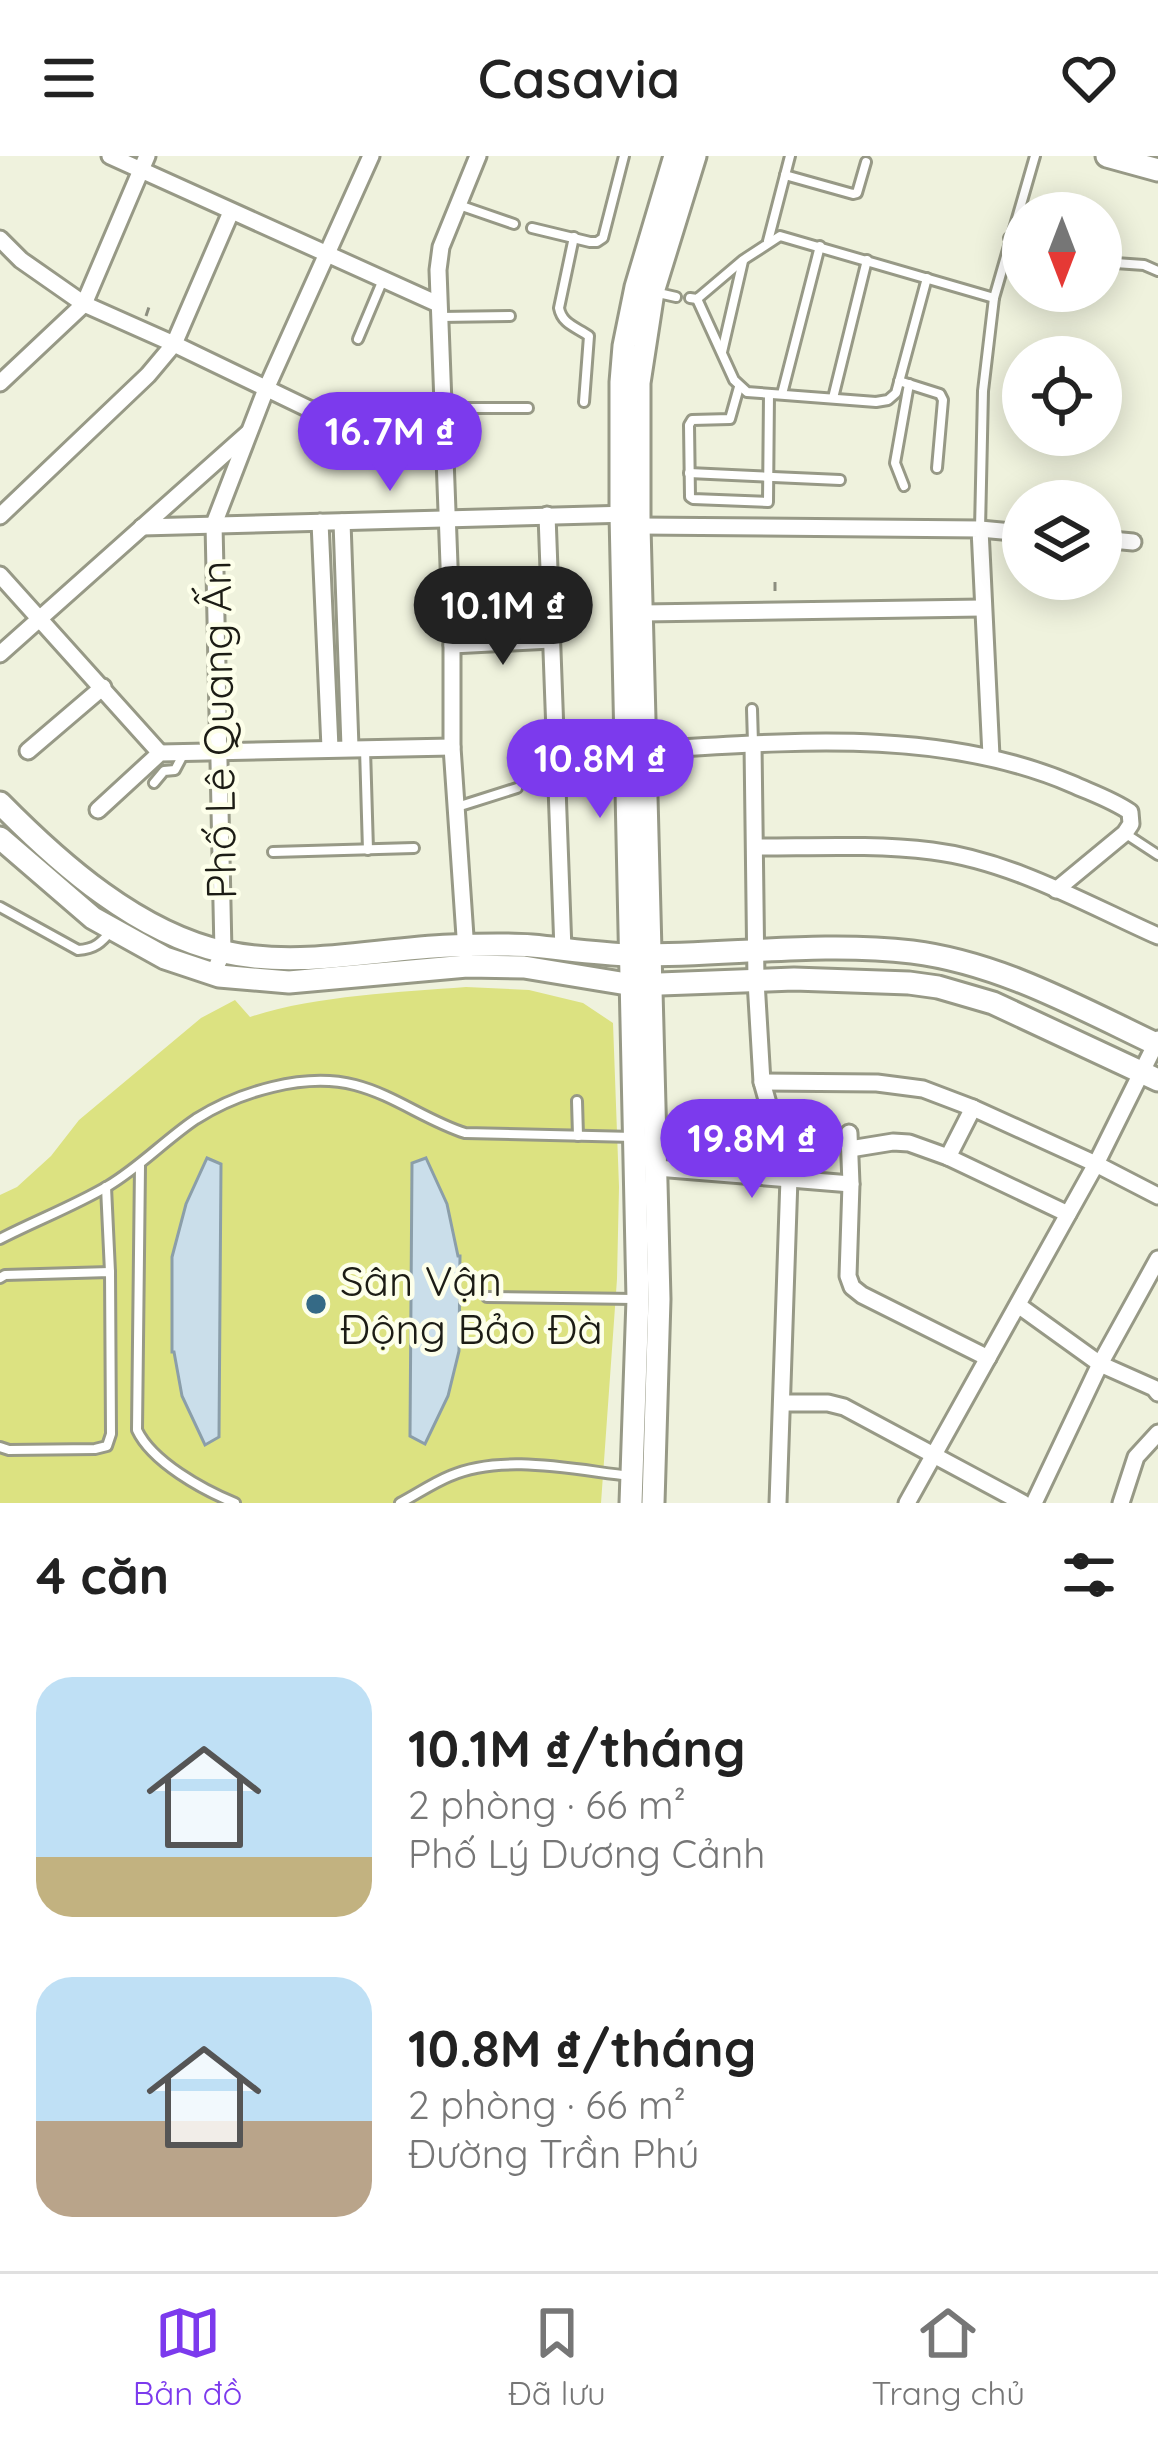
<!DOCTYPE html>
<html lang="vi">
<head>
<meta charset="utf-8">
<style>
  :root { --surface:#fff; --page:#f2f2f2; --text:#222; --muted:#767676; --line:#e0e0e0; --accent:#7c3aed }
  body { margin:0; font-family:Quicksand,sans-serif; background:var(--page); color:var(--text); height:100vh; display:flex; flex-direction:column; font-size:45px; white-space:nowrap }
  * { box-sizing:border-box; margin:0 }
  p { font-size:39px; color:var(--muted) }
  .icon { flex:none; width:66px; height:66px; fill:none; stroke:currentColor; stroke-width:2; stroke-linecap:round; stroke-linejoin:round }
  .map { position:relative; height:1347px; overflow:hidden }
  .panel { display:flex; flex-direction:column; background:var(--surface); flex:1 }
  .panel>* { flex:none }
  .needle { width:78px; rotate:180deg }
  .controls { position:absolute; left:1002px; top:36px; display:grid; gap:24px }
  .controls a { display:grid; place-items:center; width:120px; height:120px; border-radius:50%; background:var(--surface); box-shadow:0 6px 30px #0003; font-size:60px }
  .price { position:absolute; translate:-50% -102px; padding:0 27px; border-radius:42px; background:var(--accent); color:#fff; font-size:39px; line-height:78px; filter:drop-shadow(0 3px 6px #0008) }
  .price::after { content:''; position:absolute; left:50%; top:72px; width:36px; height:27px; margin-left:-18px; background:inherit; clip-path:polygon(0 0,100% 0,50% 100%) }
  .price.selected { background:#222; color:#fff }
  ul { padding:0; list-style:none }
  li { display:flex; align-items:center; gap:36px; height:300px; padding:0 36px }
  li span { display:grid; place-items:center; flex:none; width:336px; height:240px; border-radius:36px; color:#555 }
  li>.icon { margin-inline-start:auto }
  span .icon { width:144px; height:144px; fill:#fffc; stroke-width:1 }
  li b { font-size:51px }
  h2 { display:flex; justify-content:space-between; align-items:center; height:144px; padding:0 36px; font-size:51px }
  header { display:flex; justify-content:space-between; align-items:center; height:156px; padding:0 36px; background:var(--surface); font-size:54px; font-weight:600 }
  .dock { display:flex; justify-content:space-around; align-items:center; height:168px; border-top:3px solid var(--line); background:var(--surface); font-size:33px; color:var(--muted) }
  .dock a { display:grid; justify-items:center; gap:6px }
  .dock .selected { color:var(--accent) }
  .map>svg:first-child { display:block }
  .green { fill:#dce281 }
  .building { fill:#cadeea; stroke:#8b9ea9; stroke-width:3 }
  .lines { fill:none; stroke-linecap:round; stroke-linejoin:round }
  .lane-casing { stroke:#979986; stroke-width:14 }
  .street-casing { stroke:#979986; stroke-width:21 }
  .secondary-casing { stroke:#979986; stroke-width:27 }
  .path { stroke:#8c8e7f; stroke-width:3; stroke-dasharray:9 9; stroke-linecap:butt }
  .lane { stroke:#fff; stroke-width:8 }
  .street { stroke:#fff; stroke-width:15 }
  .secondary { stroke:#fff; stroke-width:21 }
  .poi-dot { fill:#356a86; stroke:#fdffea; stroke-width:4.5 }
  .labels { text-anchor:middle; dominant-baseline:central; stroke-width:9; stroke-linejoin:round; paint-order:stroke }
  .street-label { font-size:42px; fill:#1c1c15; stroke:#fdffea }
  .poi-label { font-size:42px; fill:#1c1c15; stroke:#fdffea; text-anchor:start }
</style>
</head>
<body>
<header><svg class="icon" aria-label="menu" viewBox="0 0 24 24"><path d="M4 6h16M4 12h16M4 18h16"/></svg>Casavia<svg class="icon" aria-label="heart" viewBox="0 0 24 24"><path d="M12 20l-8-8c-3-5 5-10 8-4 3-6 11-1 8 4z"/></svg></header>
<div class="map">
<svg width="1158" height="1347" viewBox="0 0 1158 1347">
  <rect width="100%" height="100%" fill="#eff2dd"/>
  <path class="green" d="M466,831L529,834L583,847L613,867L619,1031L617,1123L601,1347H0V1039L17,1031L51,1000L79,964L201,862L235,844L250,861C312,840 401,836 466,831Z"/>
  <g class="building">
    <polygon points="207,1002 221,1008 219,1281 205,1289 182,1240 174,1196 172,1196 172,1101 186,1048"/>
    <polygon points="426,1002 447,1048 458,1100 460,1100 459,1195 448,1240 425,1288 410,1280 412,1007"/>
  </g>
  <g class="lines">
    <g class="lane-casing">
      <g id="lane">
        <polyline points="785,19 853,38 857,37 866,6"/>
        <polyline points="459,49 514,68"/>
        <polyline points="532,72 590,86 597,86 603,82 624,0"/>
        <path d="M574,81L559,152C562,168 576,171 589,180L584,246"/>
        <polyline points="1009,82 1023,85"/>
        <polyline points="768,85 790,0"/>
        <polyline points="1101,106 1144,109 1158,115"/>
        <polyline points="654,136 676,141"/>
        <polyline points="690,142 697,143 743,104 780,80 994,142"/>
        <polyline points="697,143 734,224 747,236 876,246 888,244 896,237 927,122"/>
        <polyline points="440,161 510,160"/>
        <polyline points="358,183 382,126"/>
        <polyline points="722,196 743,105"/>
        <polyline points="899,225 940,238 943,244 937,312"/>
        <polyline points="739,231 730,263 692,264 689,269 690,341 693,343 768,346 769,238"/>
        <polyline points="782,238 820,90"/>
        <polyline points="833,242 867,104"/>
        <polyline points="443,252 528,252"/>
        <polyline points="689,317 840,324"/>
        <polyline points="904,330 895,307 909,228"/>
        <polyline points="980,373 983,235 994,142 1035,0"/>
        <polyline points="752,553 753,587"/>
        <polyline points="365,593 368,694"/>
        <polyline points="154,627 164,615 175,614 184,597"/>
        <polyline points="457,651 517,632"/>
        <polyline points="1126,678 1158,699"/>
        <polyline points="273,696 414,692"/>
        <path d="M0,751L78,794C95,793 101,787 112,774"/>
        <polyline points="577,945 578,980"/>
        <path d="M140,1010L137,1274C152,1306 203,1334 235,1347"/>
        <polyline points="106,1031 110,1116"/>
        <path d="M0,1083C35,1065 74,1050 108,1030C140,1011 165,984 196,963C239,936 304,916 355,929C394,939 427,965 465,977L634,981"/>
        <polyline points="0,1122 5,1119 110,1116 111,1278 107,1290 95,1293 9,1294 0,1291"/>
        <polyline points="487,1141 634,1143"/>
        <path d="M400,1347C417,1338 433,1327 450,1320C502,1297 575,1314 630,1320"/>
      </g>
    </g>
    <g class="street-casing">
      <g id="street">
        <polyline points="110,0 438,148"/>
        <polyline points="0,83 21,104 84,148 174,188 309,253 327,256 442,253"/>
        <polyline points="0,227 84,148 147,0"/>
        <polyline points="547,359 563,794"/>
        <polyline points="0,360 148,219 174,188 231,56"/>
        <polyline points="320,366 330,592"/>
        <polyline points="342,366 350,591"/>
        <polyline points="639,370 980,373 991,600"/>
        <polyline points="142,371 630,358"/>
        <polyline points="980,373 1023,377"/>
        <polyline points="1101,383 1133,386"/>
        <polyline points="0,419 160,597"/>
        <polyline points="642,457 982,452"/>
        <polyline points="451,470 551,466"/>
        <polyline points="452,489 551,484"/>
        <polyline points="0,498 248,277"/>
        <polyline points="753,588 756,825 762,926 789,1022 778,1347"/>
        <path d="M645,594C786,586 939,571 1072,628C1092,637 1113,644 1130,656L1131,668L1125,677L1056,734"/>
        <polyline points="28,595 103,531"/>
        <polyline points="98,654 160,597 452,591"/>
        <path d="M756,691C814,691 874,688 932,695C1012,705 1086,748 1158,780"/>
        <polyline points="466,795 452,591 452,489 438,114 441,91 478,0"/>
        <polyline points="213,818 223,796 214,368 266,233 371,0"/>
        <polyline points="762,926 877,927 923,933 973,952 1096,1008 1158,1040"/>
        <polyline points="849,977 851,1028 848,1120 852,1131 862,1139 988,1202"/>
        <polyline points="850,993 893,986 909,987 948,1001 1068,1058"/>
        <polyline points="948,1001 973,952"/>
        <polyline points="657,1012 851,1028"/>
        <polyline points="1018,1149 1100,1208 1154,1232 1158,1237"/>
        <polyline points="783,1247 828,1247 844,1251 1023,1347"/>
        <polyline points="907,1347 1096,1008 1158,883"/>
        <polyline points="1034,1347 1100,1208 1158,1103"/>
        <polyline points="1121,1347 1136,1301 1158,1277"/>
      </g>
    </g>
    <g class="secondary-casing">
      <g id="secondary">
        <polyline points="1107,0 1158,14"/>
        <path d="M0,647C60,708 138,777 224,796C299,813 374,793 450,790C477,789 505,788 532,790C565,793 598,798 631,799C725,800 819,785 912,796C1000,807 1080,852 1158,889"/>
        <polyline points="0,682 93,762 165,802 219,820 289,826 467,810 524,811 633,829 794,823 909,827 938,831 993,847 1158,924"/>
        <polyline points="631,1347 638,1143 621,358 621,226 624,190 636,131 675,0"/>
        <polyline points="653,1347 659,1143 639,370 639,227 653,136 695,0"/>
      </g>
    </g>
    <g class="path">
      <polyline points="146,160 150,148"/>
      <polyline points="775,426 775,441"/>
    </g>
    <use href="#lane" class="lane"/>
    <use href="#street" class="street"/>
    <use href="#secondary" class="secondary"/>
  </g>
  <circle class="poi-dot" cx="316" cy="1148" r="12"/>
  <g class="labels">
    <g class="street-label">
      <text transform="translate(218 574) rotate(-91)">Phố Lê Quang Ấn</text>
    </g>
    <g class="poi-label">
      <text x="340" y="1124">Sân Vận<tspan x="340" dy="48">Động Bảo Đà</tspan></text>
    </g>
  </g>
</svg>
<div class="controls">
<a><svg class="needle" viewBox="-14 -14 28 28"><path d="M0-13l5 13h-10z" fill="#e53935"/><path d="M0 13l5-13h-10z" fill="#767676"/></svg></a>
<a><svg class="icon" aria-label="locate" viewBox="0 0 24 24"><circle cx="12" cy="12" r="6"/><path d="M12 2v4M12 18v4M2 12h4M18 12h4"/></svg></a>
<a><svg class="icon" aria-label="layers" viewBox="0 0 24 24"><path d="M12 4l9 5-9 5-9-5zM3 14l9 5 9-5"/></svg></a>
</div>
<b class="price" style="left:390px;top:338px">16.7M ₫</b>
<b class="price selected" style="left:503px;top:512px">10.1M ₫</b>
<b class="price" style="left:600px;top:665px">10.8M ₫</b>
<b class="price" style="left:752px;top:1045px">19.8M ₫</b>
</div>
<section class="panel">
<h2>4 căn<svg class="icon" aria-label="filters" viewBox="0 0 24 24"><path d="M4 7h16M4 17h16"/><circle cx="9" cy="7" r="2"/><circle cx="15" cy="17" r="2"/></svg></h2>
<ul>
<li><span style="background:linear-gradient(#bfe0f5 75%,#c2b280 0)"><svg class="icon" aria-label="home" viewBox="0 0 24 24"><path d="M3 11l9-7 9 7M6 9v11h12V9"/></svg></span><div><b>10.1M ₫/tháng</b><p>2 phòng · 66 m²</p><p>Phố Lý Dương Cảnh</p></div></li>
<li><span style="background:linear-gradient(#bfe0f5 60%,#b9a48a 0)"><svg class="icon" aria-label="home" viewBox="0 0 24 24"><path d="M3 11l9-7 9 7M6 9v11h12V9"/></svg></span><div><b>10.8M ₫/tháng</b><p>2 phòng · 66 m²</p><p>Đường Trần Phú</p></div></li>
</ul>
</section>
<nav class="dock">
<a class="selected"><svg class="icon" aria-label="map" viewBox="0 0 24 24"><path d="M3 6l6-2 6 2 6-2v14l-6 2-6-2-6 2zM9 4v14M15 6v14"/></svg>Bản đồ</a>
<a><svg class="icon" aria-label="saved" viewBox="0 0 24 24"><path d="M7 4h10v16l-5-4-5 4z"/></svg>Đã lưu</a>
<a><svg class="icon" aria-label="home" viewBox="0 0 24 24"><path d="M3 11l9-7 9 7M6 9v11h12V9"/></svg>Trang chủ</a>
</nav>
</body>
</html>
